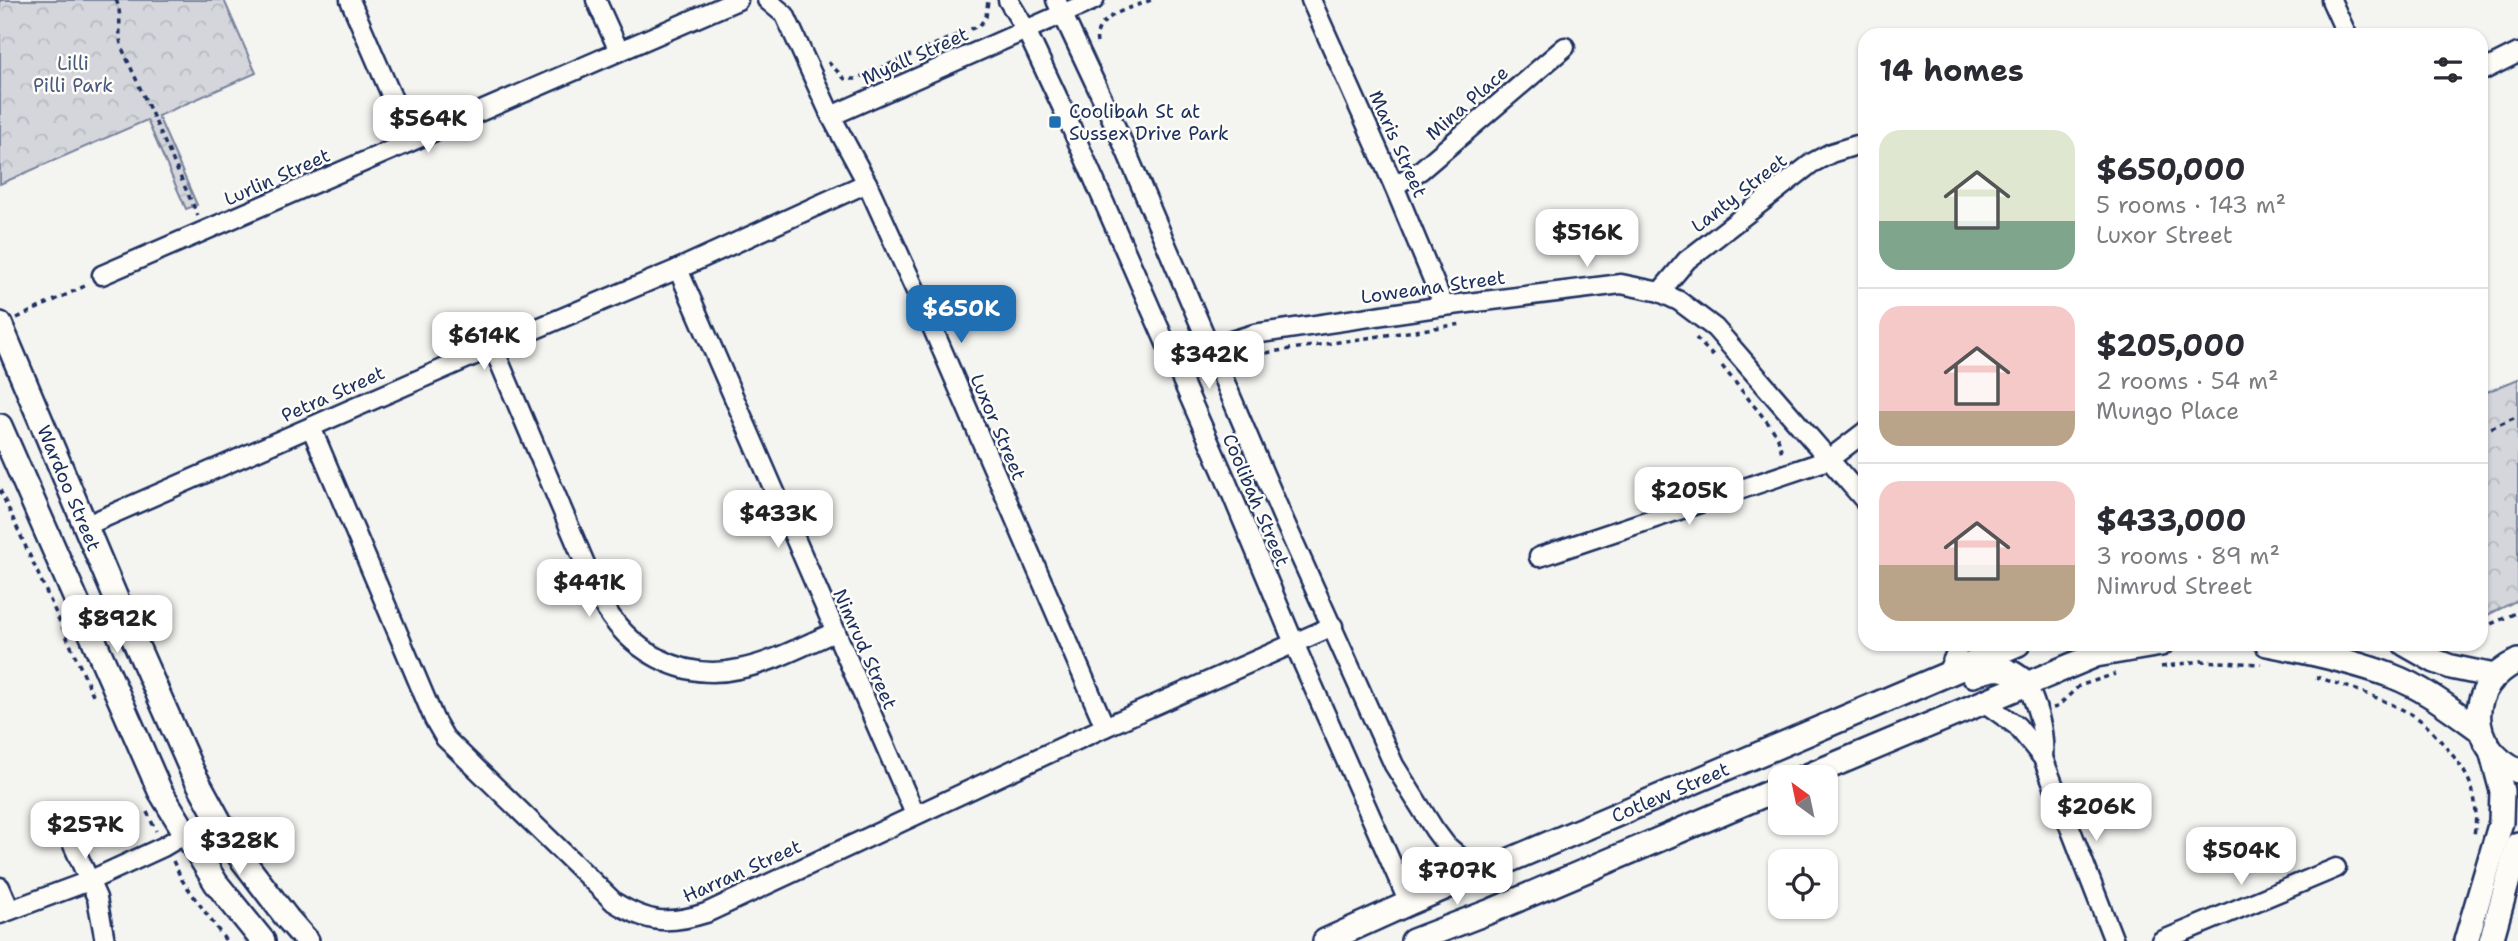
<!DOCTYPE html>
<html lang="en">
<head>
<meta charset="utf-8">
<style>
  :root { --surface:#fff; --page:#f7f7f7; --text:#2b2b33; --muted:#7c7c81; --line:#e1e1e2; --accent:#1f6fb2 }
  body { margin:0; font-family:"Shantell Sans",sans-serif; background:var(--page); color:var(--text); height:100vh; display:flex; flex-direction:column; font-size:26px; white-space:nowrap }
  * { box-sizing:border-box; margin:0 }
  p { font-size:23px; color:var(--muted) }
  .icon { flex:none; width:38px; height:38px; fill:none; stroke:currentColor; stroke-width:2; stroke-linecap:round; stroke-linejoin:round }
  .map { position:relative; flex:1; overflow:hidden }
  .side { position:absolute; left:1858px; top:28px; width:630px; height:623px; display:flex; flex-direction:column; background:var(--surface); border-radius:21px; box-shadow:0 2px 5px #0004 }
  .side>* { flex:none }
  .needle { width:46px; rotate:327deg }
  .buttons { position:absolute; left:1768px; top:765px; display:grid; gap:14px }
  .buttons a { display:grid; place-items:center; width:70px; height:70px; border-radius:14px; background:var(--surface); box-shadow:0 2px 5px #0004; font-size:35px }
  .price { position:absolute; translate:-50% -60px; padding:0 16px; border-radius:14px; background:#fff; color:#222; font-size:23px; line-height:46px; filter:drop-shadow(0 2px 4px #0008) }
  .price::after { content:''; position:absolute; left:50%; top:42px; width:21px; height:16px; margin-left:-10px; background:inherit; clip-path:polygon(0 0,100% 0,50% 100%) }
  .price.active { background:var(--accent); color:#fff }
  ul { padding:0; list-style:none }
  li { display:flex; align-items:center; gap:21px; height:175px; padding:0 21px }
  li+li { border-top:2px solid var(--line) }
  li span { display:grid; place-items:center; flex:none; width:196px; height:140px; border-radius:21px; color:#555 }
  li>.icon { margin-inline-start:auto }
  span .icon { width:84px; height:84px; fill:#fffc; stroke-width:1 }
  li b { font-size:30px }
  h2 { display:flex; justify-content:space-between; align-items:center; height:84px; padding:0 21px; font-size:30px }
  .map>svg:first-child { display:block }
  .park { fill:url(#park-crowns); stroke:#78829c; stroke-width:2 }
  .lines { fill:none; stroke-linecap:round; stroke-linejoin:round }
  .minor-casing { stroke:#1b2f5e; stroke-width:23 }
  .major-casing { stroke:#1b2f5e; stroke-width:28 }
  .path { stroke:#1b2f5e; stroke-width:3.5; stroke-dasharray:5 5; stroke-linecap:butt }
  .minor { stroke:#fdfcf7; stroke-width:18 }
  .major { stroke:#fdfcf7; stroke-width:23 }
  .poi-dot { fill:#1f6fb2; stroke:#fdfcf7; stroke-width:2.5 }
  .labels { text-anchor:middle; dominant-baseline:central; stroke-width:5; stroke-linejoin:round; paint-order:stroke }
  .street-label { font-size:19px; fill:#1b2f5e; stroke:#fdfcf7 }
  .park-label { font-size:19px; fill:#49597d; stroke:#fdfcf7 }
  .poi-label { font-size:19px; fill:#1b2f5e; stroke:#fdfcf7; text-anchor:start }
</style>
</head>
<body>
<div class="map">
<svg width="2518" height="941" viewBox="0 0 2518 941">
  <defs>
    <pattern id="park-crowns" width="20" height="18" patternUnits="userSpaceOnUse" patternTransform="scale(1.75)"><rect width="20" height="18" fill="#d4d6db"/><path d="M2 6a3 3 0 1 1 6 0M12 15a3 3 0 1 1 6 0" fill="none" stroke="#b5b8be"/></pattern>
  </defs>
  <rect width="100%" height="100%" fill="#f4f4f1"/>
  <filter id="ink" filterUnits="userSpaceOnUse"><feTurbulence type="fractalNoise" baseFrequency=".0143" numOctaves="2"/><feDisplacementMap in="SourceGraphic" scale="14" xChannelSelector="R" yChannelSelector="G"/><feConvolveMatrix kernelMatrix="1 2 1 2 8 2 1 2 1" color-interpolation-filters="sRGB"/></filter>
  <g filter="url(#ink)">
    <g class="park">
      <polygon points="0,0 224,0 256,73 158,116 197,205 186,209 147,120 0,184"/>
      <polygon points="2518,379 2518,600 2482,618 2482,394"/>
    </g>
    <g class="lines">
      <g class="minor-casing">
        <g id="minor">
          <polyline points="350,0 411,141"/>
          <polyline points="596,0 619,51"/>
          <polyline points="767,0 785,15 831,116 867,183 933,329 1105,727"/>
          <polyline points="1008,0 1026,30 1064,111 1225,478 1294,643 1409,903"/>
          <polyline points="1056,0 1118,132 1282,516 1394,765 1434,829 1446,845 1460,857 1488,870"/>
          <polyline points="1311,0 1394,186 1444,306"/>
          <polyline points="2331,0 2347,35"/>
          <polyline points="2482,71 2518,53"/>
          <polyline points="831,116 1094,0"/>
          <polyline points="1394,186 1421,170 1565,47"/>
          <polyline points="678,269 915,814"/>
          <polyline points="102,275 738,0"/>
          <polyline points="1660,292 1687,260 1812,163 1831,153 1857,145"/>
          <path d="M493,347L600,599C627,650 681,682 739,669C772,663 804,645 835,632"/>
          <polyline points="1211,347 1254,334 1444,306 1621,284 1660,292 1679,301 1715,328 1866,502"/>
          <path d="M311,427L434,719L445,738L614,902C648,923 668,925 706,913L1105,727L1333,626"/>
          <polyline points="85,526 493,347 678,269 867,183"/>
          <polyline points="1539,557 1828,460 1866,431"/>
          <polyline points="1946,675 1960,644"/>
          <path d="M2026,683C2038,707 2045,731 2043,758"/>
          <polyline points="1982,701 2017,726 2043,758 2114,941"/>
          <polyline points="69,836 97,898 105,941"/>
          <polyline points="0,887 10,910"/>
          <polyline points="0,914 89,881 163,847 185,834"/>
          <polyline points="2161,941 2336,868"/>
        </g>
      </g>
      <g class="major-casing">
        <g id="major">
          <path id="s1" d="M0,324L118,603L192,771L235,850L287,918L307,941"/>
          <polyline points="0,426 160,791 216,883 263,941"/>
          <path d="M2267,644C2309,652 2352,661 2392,676C2424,688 2452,710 2480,730"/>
          <polyline points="2405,644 2435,661 2451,667 2494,676"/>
          <path d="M2518,661C2465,685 2466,747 2518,771"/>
          <path d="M1973,675C1998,665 2005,666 2026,683"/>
          <polyline points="1805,777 2096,655 2161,644"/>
          <path id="s2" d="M1325,941L1409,903L2018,644"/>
          <polyline points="1413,941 1491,911 1780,788"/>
          <polyline points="2466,941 2501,822 2502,791 2492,754"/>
          <polyline points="2491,941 2518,844"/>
        </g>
      </g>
      <g class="path">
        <path d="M116,0C123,14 117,32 122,48L198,216"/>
        <path d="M1097,43C1092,16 1132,8 1151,0"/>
        <polyline points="828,62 845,79 855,79 980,25 986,17 988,0"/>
        <polyline points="17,318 89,284"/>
        <polyline points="1696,338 1715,358"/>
        <polyline points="1247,358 1271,352 1462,324"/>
        <polyline points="1722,366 1772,428 1778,438 1782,453"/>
        <polyline points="2482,432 2518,416"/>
        <polyline points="0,490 94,697"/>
        <polyline points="2482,628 2518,612"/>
        <polyline points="2161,667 2201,661 2261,664"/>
        <path d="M2316,677C2350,687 2385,699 2416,717C2424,722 2432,732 2439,739C2467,771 2481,791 2474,835"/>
        <polyline points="2053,708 2057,707 2079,686 2115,674"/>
        <polyline points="147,812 156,831"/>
        <polyline points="1408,860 1431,851"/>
        <polyline points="173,861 182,880 226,941"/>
      </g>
      <use href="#minor" class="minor"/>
      <use href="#major" class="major"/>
    </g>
  </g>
  <rect class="poi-dot" x="1048" y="115" width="14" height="14" rx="3.5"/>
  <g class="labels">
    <g class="street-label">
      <text transform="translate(915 56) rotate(-24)">Myall Street</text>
      <text transform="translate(1467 103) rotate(-41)">Mina Place</text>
      <text transform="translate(1398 144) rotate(66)">Maris Street</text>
      <text transform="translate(277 177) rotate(-24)">Lurlin Street</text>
      <text transform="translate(1739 193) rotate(-38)">Lanty Street</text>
      <text transform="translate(1433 287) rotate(-8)">Loweana Street</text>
      <text transform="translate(333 394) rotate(-24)">Petra Street</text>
      <text transform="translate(998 427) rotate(67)">Luxor Street</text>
      <text stroke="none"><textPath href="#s1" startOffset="178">Wardoo Street</textPath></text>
      <text transform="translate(1256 500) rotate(67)">Coolibah Street</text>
      <text transform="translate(865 649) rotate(66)">Nimrud Street</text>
      <text stroke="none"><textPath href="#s2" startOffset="376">Cotlew Street</textPath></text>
      <text transform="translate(742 871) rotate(-24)">Harran Street</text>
    </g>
    <g class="park-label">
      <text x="73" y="63">Lilli<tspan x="73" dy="22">Pilli Park</tspan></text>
    </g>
    <g class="poi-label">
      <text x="1069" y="111">Coolibah St at<tspan x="1069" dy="22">Sussex Drive Park</tspan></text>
    </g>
  </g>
</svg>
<div class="buttons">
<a><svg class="needle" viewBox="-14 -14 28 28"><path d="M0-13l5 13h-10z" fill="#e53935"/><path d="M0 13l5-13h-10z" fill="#7c7c81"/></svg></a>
<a><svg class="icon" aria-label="locate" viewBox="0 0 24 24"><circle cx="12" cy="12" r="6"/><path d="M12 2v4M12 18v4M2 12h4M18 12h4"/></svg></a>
</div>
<b class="price" style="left:428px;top:155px">$564K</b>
<b class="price" style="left:1587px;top:269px">$516K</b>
<b class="price active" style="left:961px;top:345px">$650K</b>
<b class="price" style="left:484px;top:372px">$614K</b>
<b class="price" style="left:1209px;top:391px">$342K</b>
<b class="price" style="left:1689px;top:527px">$205K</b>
<b class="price" style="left:778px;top:550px">$433K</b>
<b class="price" style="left:589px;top:619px">$441K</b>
<b class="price" style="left:117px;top:655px">$892K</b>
<b class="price" style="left:2096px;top:843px">$206K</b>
<b class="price" style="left:85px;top:861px">$257K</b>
<b class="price" style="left:239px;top:877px">$328K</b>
<b class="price" style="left:2241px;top:887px">$504K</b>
<b class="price" style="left:1457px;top:907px">$707K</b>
<section class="side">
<h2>14 homes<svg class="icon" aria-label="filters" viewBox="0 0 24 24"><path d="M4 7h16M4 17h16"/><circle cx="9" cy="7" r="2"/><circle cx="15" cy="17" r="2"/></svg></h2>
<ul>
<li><span style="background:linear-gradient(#dfe7d0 65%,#7fa58c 0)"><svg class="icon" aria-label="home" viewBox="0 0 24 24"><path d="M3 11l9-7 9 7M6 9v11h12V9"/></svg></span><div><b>$650,000</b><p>5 rooms · 143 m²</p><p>Luxor Street</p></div></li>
<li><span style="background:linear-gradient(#f6c9c9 75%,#b9a48a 0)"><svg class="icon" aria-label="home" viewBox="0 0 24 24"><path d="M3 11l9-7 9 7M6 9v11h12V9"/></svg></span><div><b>$205,000</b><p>2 rooms · 54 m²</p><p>Mungo Place</p></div></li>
<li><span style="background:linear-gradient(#f6c9c9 60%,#b9a48a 0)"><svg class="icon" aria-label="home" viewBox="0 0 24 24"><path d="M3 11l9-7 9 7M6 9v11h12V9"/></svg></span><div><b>$433,000</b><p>3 rooms · 89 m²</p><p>Nimrud Street</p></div></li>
</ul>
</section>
</div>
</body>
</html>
